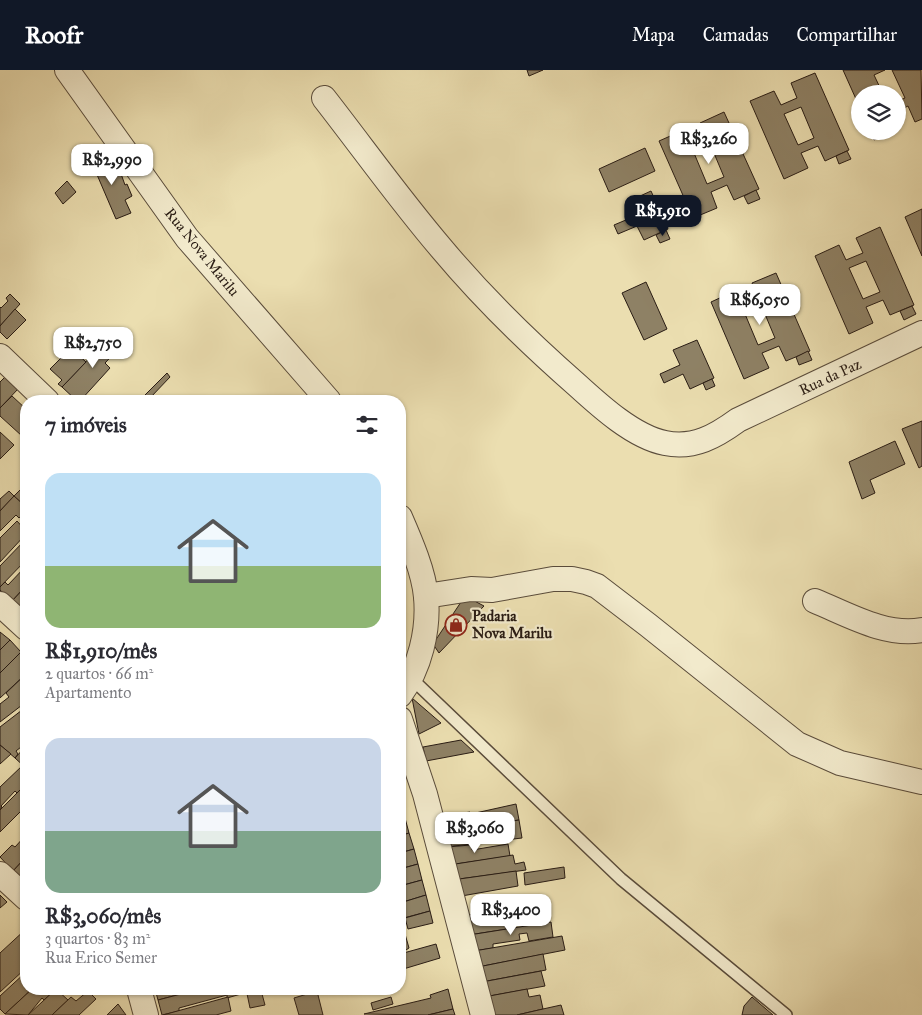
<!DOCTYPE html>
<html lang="pt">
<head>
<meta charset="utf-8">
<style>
  :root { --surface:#fff; --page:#f7f7f7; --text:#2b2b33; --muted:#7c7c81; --accent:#111827 }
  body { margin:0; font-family:"IM FELL Great Primer",serif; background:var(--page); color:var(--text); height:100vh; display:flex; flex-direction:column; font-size:19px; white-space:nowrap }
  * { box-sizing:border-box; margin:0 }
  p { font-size:16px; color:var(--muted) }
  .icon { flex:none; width:28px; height:28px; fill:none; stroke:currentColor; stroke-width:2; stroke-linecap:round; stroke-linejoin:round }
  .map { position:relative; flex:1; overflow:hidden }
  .drawer { position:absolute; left:20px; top:325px; width:386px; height:600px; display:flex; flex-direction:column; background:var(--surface); border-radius:20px; box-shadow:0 1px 4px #0004 }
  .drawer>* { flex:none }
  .fabs { position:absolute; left:851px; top:15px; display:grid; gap:10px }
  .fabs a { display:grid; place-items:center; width:55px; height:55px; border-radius:50%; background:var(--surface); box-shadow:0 1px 4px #0004; font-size:25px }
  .price { position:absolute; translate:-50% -42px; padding:0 11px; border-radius:10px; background:#fff; color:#222; font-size:16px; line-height:32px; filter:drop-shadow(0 1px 2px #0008) }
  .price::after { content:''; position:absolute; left:50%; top:30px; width:15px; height:11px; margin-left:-8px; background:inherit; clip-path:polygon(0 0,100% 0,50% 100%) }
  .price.on { background:var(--accent); color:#fff }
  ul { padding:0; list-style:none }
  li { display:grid; align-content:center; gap:10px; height:265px; padding:0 25px }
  li span { display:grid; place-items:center; height:155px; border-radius:15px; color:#555 }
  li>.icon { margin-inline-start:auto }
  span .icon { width:90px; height:90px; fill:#fffc; stroke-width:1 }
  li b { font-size:21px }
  h2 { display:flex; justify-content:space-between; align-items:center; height:60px; padding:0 25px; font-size:21px }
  header { display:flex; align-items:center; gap:30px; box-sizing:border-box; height:70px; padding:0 25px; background:var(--accent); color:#fff }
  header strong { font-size:24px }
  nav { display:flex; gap:28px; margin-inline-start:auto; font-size:18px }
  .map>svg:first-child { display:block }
  .building { fill:#8e8165; stroke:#291c14; fill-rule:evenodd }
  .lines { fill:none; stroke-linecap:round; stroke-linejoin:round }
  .lane-casing { stroke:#5a4c3b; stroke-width:14 }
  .street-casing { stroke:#5a4c3b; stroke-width:26 }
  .lane { stroke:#f2eacc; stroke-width:11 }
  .street { stroke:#f2eacc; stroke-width:24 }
  .labels { text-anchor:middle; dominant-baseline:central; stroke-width:4.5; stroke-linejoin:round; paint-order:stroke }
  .street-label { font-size:15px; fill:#291c14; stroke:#f2eacc }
  .poi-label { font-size:15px; font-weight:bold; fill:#291c14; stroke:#f2eacc; text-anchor:start }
</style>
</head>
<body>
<header>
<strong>Roofr</strong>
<nav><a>Mapa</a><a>Camadas</a><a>Compartilhar</a></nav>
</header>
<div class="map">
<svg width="922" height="945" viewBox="0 0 922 945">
  <rect width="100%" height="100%" fill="#ebdeb0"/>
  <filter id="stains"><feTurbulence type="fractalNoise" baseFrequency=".004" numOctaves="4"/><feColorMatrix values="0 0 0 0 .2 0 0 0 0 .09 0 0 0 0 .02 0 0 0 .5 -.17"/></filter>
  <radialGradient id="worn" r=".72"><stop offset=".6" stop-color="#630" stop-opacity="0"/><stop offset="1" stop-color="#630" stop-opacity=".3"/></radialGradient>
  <g class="building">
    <polygon points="527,0 543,0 529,6"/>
    <polygon points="843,0 885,0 874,5 883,24 860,24 860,38"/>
    <polygon points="892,0 921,0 922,49 915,52 908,36 898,41 898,31 905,28"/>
    <path d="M815,3L849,80L825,91L818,76L801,83L808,98L784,109L750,31L774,21L781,35L797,28L791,13ZM801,37L814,68L798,75L784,44Z"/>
    <path d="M724,42L759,119L734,130L727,115L711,122L717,138L693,148L659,71L684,60L690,75L707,68L700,53ZM711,76L724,107L707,114L694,83Z"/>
    <polygon points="870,61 893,61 874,70"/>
    <polygon points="645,78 655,101 609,122 599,99"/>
    <polygon points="847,81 851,89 839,94 836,86"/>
    <polygon points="105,87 110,97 113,96 116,102 112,105 120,101 125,115 127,114 132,126 125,130 131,143 116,149 95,100 88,102 85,94"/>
    <polygon points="67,111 76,122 63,134 55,123"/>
    <polygon points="756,120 760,129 748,134 744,126"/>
    <polygon points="651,121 668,159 644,170 637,156 618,164 614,155 633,147 627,132"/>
    <polygon points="922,139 922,186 905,147"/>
    <path d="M880,157L914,235L890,245L883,230L866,237L873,253L849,264L815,186L839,175L846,190L863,183L856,168ZM866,191L880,222L863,229L849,198Z"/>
    <polygon points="666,160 670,169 660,173 656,165"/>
    <path d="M776,203L810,281L786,291L779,276L762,283L769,298L744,309L711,232L735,221L742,236L758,228L752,213ZM762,237L775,268L758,275L745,244Z"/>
    <polygon points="646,212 667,259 644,270 622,223"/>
    <polygon points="10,224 20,234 0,256 0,237 1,238 8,231 6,228"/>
    <polygon points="912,236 916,244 904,250 900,241"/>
    <polygon points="15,239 26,250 7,269 0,262 0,256"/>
    <polygon points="113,263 124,273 105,293 110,298 80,331 77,331 62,317"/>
    <polygon points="697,270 714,308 690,319 683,304 664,313 660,304 680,295 673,280"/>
    <polygon points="71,278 86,292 62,317 58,314 62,310 50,299"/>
    <polygon points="808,281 812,290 799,295 796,287"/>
    <polygon points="167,303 170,307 150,328 153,331 139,331"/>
    <polygon points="5,307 18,319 0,338 0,312"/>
    <polygon points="712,309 715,316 706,320 703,313"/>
    <polygon points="12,326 26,339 26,362 22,366 0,346 0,338"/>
    <polygon points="176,326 181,331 170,331"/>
    <polygon points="922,351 922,396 919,398 902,359"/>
    <polygon points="0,362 14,375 0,389"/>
    <polygon points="895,371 905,394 870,410 875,423 862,429 849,392"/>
    <polygon points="25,415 26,416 26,437 14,426"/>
    <polygon points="9,421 14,426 0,441 0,429"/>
    <polygon points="14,426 26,437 26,441 19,448 16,445 0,461 0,441"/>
    <polygon points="17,451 26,461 26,464 0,492 0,468"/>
    <polygon points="26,469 26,490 0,517 0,496"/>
    <polygon points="26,496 26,516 12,531 0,520 0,517 5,512 8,515"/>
    <polygon points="26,516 26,545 12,531"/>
    <polygon points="465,526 484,536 439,583 433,574"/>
    <polygon points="0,562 10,570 0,580"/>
    <polygon points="10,570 21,582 0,603 0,580"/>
    <polygon points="21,582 26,588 26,604 0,628 0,603"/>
    <polygon points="26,604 26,632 0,652 0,634 9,627 6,623"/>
    <polygon points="412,628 441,653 419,664"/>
    <polygon points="26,637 26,673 16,681 18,684 15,688 0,675 0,657"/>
    <polygon points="461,670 474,682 426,691 423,677"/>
    <polygon points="0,675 11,684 0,694"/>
    <polygon points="26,676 26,698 15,688"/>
    <polygon points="23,695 26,698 26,708 23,711 26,714 17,723 15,721 1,736 2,737 0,740 0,717"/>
    <polygon points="26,714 26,736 0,762 0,740"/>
    <polygon points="516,734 519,750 441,762 438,747 470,742 471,744"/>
    <polygon points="405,748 409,763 400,766 400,749"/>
    <polygon points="519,750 522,768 446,777 443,762"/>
    <polygon points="409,763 414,779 400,783 400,766"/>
    <polygon points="26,765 26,787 13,801 0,787 12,775 15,777"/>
    <polygon points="508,774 510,786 449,795 446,777 471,775 472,780"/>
    <polygon points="414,779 418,794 400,799 400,783"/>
    <polygon points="513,785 515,794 524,792 526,800 452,810 449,795"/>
    <polygon points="26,787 26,812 13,801"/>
    <polygon points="418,794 422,810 400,816 400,799"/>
    <polygon points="564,797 565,808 525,815 524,803"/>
    <polygon points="516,801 518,816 456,827 452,810"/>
    <polygon points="422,810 426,825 400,833 400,816"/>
    <polygon points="0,825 7,832 0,838"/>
    <polygon points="426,825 430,841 400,849 400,833"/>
    <polygon points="430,841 433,853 408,859 405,848"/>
    <polygon points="481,843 482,848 511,843 514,858 469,865 463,846"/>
    <polygon points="551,852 553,867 529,871 527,863 519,864 520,870 493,874 493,878 474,881 469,865"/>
    <polygon points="26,859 26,898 0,922 0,883"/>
    <polygon points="405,864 409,878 400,884 400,866"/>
    <polygon points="562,866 565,880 478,897 474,881"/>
    <polygon points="436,874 440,888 400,900 400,884"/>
    <polygon points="543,884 546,900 482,912 478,897"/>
    <polygon points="541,901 545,916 484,927 482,912"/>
    <polygon points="26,902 26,919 32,919 5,944 0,939 0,926"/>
    <polygon points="32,919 56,919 44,930 42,928 28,945 5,944"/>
    <polygon points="56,919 68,930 52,945 28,945"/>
    <polygon points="155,919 200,919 158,930"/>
    <polygon points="200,919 240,919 241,924 227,928 227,925 179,938 179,941 162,945 158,930"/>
    <polygon points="246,919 270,919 271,922 262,924 265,935 250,938"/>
    <polygon points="448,919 453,939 428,945 364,944 431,928 430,925"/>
    <polygon points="527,919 529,927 540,925 543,939 517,945 490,945 484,927"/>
    <polygon points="88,921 96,929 79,945 52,945 71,927 76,931"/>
    <polygon points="317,921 323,945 299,945 294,928"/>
    <polygon points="228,927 231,941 216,945 163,945"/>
    <polygon points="391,927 393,934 373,940 371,933"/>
    <polygon points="752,927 773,945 742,945 744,936"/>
    <polygon points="118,934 126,945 107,945"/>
    <polygon points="561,935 564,945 517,945 543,939"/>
    <polygon points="453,939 455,945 428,945"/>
  </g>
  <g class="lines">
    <g class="lane-casing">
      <polyline id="lane" points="412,609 621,809 786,945"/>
    </g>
    <g class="street-casing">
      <g id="street">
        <polyline points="67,0 187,168 329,331"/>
        <path d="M324,28C363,78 400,130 441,178C482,227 529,273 577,315C600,336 634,367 665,373C694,379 716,366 738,350L922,263"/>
        <polyline points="0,286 47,331"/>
        <path d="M400,447C410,470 424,502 426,527C429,560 420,598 400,625"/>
        <polyline points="426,526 471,519 492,520 553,509 572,509 586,512 597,516 648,555 797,674 840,693 922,712"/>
        <path d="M815,531C847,544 886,567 922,560"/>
        <polyline points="0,534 26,558"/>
        <polyline points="400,649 425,724 483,945"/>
        <polyline points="0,804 26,828"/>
        <polyline points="139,919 146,945"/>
      </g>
    </g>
    <use href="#lane" class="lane"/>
    <use href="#street" class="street"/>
  </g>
  <defs>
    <g id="shop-ring" transform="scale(1.125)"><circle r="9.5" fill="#f2eacc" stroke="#8f2418" stroke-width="1.5"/><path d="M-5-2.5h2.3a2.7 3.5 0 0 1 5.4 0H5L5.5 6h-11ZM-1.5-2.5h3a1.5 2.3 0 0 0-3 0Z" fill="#8f2418"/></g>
  </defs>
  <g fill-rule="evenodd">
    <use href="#shop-ring" x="456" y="555"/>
  </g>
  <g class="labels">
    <g class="street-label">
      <text transform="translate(202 182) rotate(51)">Rua Nova Marilu</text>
      <text transform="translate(830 307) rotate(-25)">Rua da Paz</text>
    </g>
    <g class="poi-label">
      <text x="472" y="546">Padaria<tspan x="472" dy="17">Nova Marilu</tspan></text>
    </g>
  </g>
  <rect width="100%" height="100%" filter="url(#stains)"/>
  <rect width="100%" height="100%" fill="url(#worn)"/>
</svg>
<div class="fabs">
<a><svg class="icon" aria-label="layers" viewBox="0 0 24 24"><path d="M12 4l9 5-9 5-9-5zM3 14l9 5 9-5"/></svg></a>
</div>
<b class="price" style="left:709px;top:95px">R$3,260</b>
<b class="price" style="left:112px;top:116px">R$2,990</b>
<b class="price on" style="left:663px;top:167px">R$1,910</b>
<b class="price" style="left:760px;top:256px">R$6,050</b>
<b class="price" style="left:93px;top:299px">R$2,750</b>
<b class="price" style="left:475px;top:784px">R$3,060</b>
<b class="price" style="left:511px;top:866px">R$3,400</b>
<section class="drawer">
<h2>7 imóveis<svg class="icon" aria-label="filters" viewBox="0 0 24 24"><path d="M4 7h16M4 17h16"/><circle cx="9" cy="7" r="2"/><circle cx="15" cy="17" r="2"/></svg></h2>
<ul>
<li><span style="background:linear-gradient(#bfe0f5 60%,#8fb573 0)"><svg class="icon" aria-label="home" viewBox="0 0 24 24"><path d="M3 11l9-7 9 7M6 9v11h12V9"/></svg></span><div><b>R$1,910/mês</b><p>2 quartos · 66 m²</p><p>Apartamento</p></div></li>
<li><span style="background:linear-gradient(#c9d6e8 60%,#7fa58c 0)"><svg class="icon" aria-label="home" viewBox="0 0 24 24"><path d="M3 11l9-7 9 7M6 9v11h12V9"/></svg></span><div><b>R$3,060/mês</b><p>3 quartos · 83 m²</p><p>Rua Erico Semer</p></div></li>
</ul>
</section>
</div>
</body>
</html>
